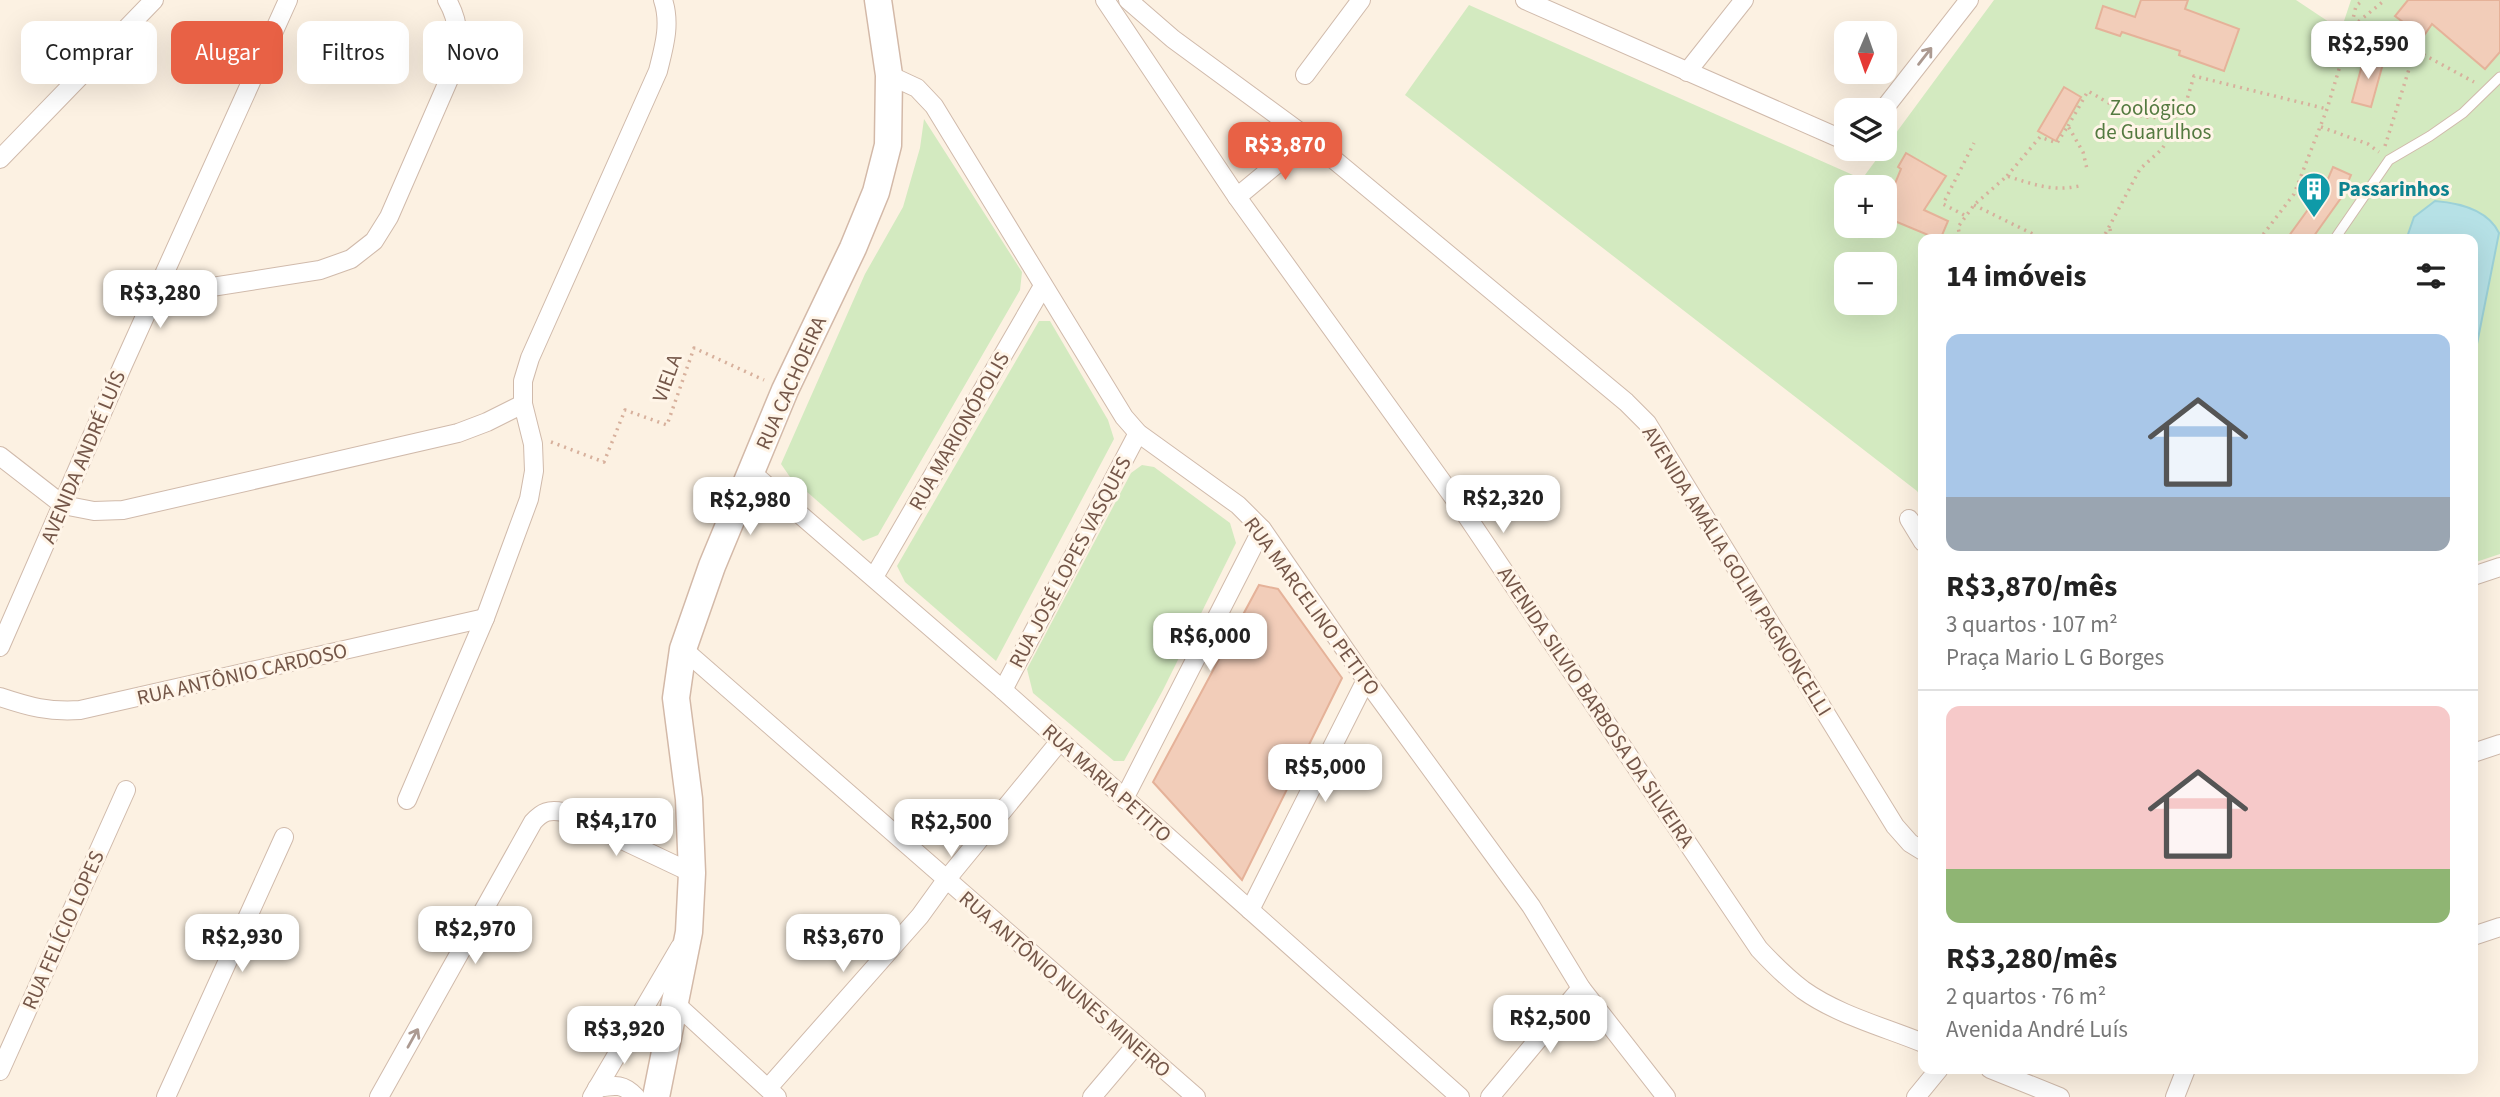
<!DOCTYPE html>
<html lang="pt">
<head>
<meta charset="utf-8">
<style>
  :root { --surface:#fff; --page:#f6f6f6; --text:#222; --muted:#767676; --line:#e0e0e0; --accent:#e86145 }
  body { margin:0; font-family:"Source Sans 3",sans-serif; background:var(--page); color:var(--text); height:100vh; display:flex; flex-direction:column; font-size:26px; white-space:nowrap }
  * { box-sizing:border-box; margin:0 }
  p { font-size:23px; color:var(--muted) }
  .icon { flex:none; width:38px; height:38px; fill:none; stroke:currentColor; stroke-width:2; stroke-linecap:round; stroke-linejoin:round }
  .map { position:relative; flex:1; overflow:hidden }
  .drawer { position:absolute; left:1918px; top:234px; width:560px; height:840px; display:flex; flex-direction:column; background:var(--surface); border-radius:14px; box-shadow:0 7px 28px #0002 }
  .drawer>* { flex:none }
  .hud { position:absolute; left:21px; top:21px; width:665px; height:63px; display:flex; gap:14px }
  .needle { width:46px; rotate:182deg }
  .fabs { position:absolute; left:1834px; top:21px; display:grid; gap:14px }
  .fabs a { display:grid; place-items:center; width:63px; height:63px; border-radius:14px; background:var(--surface); box-shadow:0 7px 28px #0002; font-size:35px }
  .price { position:absolute; translate:-50% -60px; padding:0 16px; border-radius:14px; background:#fff; color:#222; font-size:23px; line-height:46px; filter:drop-shadow(0 2px 4px #0008) }
  .price::after { content:''; position:absolute; left:50%; top:42px; width:21px; height:16px; margin-left:-10px; background:inherit; clip-path:polygon(0 0,100% 0,50% 100%) }
  .price.selected { background:var(--accent); color:#fff }
  ul { padding:0; list-style:none }
  li { display:grid; align-content:center; gap:14px; height:371px; padding:0 28px }
  li+li { border-top:2px solid var(--line) }
  li span { display:grid; place-items:center; height:217px; border-radius:14px; color:#555 }
  li>.icon { margin-inline-start:auto }
  span .icon { width:126px; height:126px; fill:#fffc; stroke-width:1 }
  li b { font-size:30px }
  h2 { display:flex; justify-content:space-between; align-items:center; height:84px; padding:0 28px; font-size:30px }
  .chip { padding:0 24px; border-radius:14px; background:var(--surface); box-shadow:0 7px 28px #0002; font-size:24px; line-height:63px }
  .chip.selected { background:var(--accent); color:#fff }
  .map>svg:first-child { display:block }
  .green { fill:#d3eac0; fill-rule:evenodd }
  .water { fill:#b6e1e6; stroke:#9cd1d8; stroke-width:2 }
  .building { fill:#f2cdb9; stroke:#e5b299; stroke-width:2 }
  .lines { fill:none; stroke-linecap:round; stroke-linejoin:round }
  .lane-casing { stroke:#d0baab; stroke-width:11 }
  .street-casing { stroke:#d0baab; stroke-width:20 }
  .secondary-casing { stroke:#d3b9a8; stroke-width:29 }
  .path { stroke:#d7b09c; stroke-width:3.5; stroke-dasharray:2 5; stroke-linecap:butt }
  .lane { stroke:#fff; stroke-width:9 }
  .street { stroke:#fff; stroke-width:18 }
  .secondary { stroke:#fff; stroke-width:26 }
  .oneway { stroke:#ac9a91 }
  .labels { text-anchor:middle; dominant-baseline:central; stroke-width:6; stroke-linejoin:round; paint-order:stroke }
  .park-label { font-size:21px; fill:#547a40; stroke:#fff5e8 }
  .culture-label { font-size:21px; font-weight:bold; fill:#0d838f; stroke:#fff5e8; text-anchor:start }
  .street-label { font-size:21px; fill:#745648; stroke:#fff5e8 }
</style>
</head>
<body>
<div class="map">
<svg width="2500" height="1097" viewBox="0 0 2500 1097">
  <rect width="100%" height="100%" fill="#fcf1e2"/>
  <g class="green">
    <path d="M1994,0H2296L2341,30L2351,0H2500V554L2473,563V240H1923V501L1917,491L1405,95L1469,5L1862,179ZM1846,187H1885V226H1846ZM1846,264H1885V303H1846Z"/>
    <polygon points="924,119 1022,272 1020,290 878,535 863,541 790,477 781,464 865,274 903,207 920,148"/>
    <polygon points="1039,321 1050,321 1108,420 1114,439 996,661 905,582 897,566"/>
    <polygon points="1142,465 1154,467 1230,523 1236,543 1163,690 1124,761 1114,761 1033,693 1027,669 1131,473"/>
  </g>
  <path class="water" d="M2435,201C2460,203 2488,210 2499,233L2473,364V240H2406L2414,217Z"/>
  <g class="building">
    <polygon points="2141,0 2188,0 2185,9 2239,29 2224,71 2179,55 2180,51 2122,32 2120,36 2096,28 2103,6 2135,17"/>
    <polygon points="2408,0 2500,0 2500,52 2485,69 2432,24 2423,37 2395,16"/>
    <polygon points="2365,54 2384,60 2371,107 2352,102"/>
    <polygon points="2064,87 2081,97 2056,141 2038,131"/>
    <polygon points="1906,153 1946,176 1924,210 1948,221 1940,240 1885,217 1885,208 1901,169 1898,167"/>
    <polygon points="2333,167 2351,175 2341,198 2311,240 2286,240 2325,186"/>
    <polygon points="1259,585 1278,589 1342,678 1242,880 1153,782"/>
  </g>
  <g class="lines">
    <g class="lane-casing">
      <polyline id="lane" points="2334,240 2389,160 2430,136 2463,113 2500,77"/>
    </g>
    <g class="street-casing">
      <g id="street">
        <path d="M1105,0L1237,197L1464,512L1759,949C1773,964 1787,978 1803,990C1838,1015 1884,1027 1923,1043"/>
        <polyline points="1128,0 1173,39 1308,138 1626,402 1647,423 1895,826 1910,843 1923,851"/>
        <polyline points="1525,0 1846,141"/>
        <polyline points="1687,72 1744,0"/>
        <polyline points="889,75 917,88 934,106 1124,417 1138,433 1238,505 1262,529 1366,680 1531,906 1581,988 1666,1097"/>
        <polyline points="1305,75 1361,0"/>
        <polyline points="1883,110 1969,0"/>
        <polyline points="0,159 154,0"/>
        <polyline points="1237,197 1308,138"/>
        <path d="M154,296L320,270L351,259L374,241L389,217L453,70C459,44 461,24 447,0"/>
        <polyline points="0,456 63,505 94,511 123,510 458,433 487,422 523,404"/>
        <polyline points="751,472 1003,690 1460,1097"/>
        <polyline points="1909,519 1923,542"/>
        <polyline points="2473,576 2500,567"/>
        <polyline points="874,577 1043,286"/>
        <polyline points="0,647 123,365 288,0"/>
        <polyline points="683,649 1196,1097"/>
        <polyline points="1003,690 1138,433"/>
        <path d="M0,697C30,707 48,712 80,710L485,618"/>
        <polyline points="2473,753 2500,744"/>
        <polyline points="1124,799 1262,529"/>
        <path d="M407,800L485,618L529,499L534,471L533,444L523,404V381L530,358L658,71C664,47 671,24 663,0"/>
        <polyline points="1250,910 1366,680"/>
        <polyline points="2473,936 2500,927"/>
        <polyline points="676,1004 777,1097"/>
        <polyline points="1990,1069 2060,1097"/>
        <polyline points="0,1071 126,790"/>
        <path d="M597,1088C615,1085 623,1083 636,1097"/>
        <polyline points="768,1088 920,916 946,880 1060,741"/>
        <polyline points="166,1097 284,837"/>
        <path d="M379,1097L533,822C542,812 549,809 563,812L692,873"/>
        <polyline points="592,1097 680,947"/>
        <polyline points="1092,1097 1136,1045"/>
        <polyline points="1490,1097 1581,988"/>
        <polyline points="1916,1097 1939,1069"/>
        <polyline points="2175,1097 2186,1069"/>
      </g>
    </g>
    <g class="secondary-casing">
      <polyline id="secondary" points="656,1097 689,932 692,873 689,799 676,698 683,649 712,566 785,390 853,248 876,192 888,145 889,75 878,0"/>
    </g>
    <g class="path">
      <polyline points="2353,26 2385,0"/>
      <polyline points="2349,36 2415,50 2474,82"/>
      <path d="M2068,126L2088,91C2128,114 2134,121 2182,116"/>
      <polyline points="2321,127 2368,144 2379,152"/>
      <polyline points="2385,146 2415,50"/>
      <polyline points="2007,176 2040,137 2057,143 2068,126 2083,152 2087,169"/>
      <polyline points="1974,205 2045,240"/>
      <polyline points="1964,215 1943,204 1974,143"/>
      <polyline points="2110,229 2112,240"/>
      <path d="M1968,240L1960,237L1958,227L1974,205L2007,176C2032,184 2053,192 2079,186"/>
      <polyline points="2102,240 2140,169 2162,149 2182,116 2194,76 2327,109"/>
      <polyline points="2259,240 2294,194 2327,109 2349,36 2356,6 2363,0"/>
      <polyline points="551,442 604,462 625,410 667,425 694,348 764,380"/>
    </g>
    <use href="#lane" class="lane"/>
    <use href="#street" class="street"/>
    <use href="#secondary" class="secondary"/>
  </g>
  <defs><path id="oneway-shaft" d="M-6 0H5M1.5-3L5.5 0L1.5 3" fill="none" stroke-width="1.6" stroke-linecap="round" stroke-linejoin="round" transform="scale(1.75)"/></defs>
  <g class="oneway">
    <use href="#oneway-shaft" transform="translate(1925 56) rotate(-52)"/>
    <use href="#oneway-shaft" transform="translate(413 1038) rotate(-61)"/>
  </g>
  <defs>
    <g id="building-pin" transform="scale(1.75)"><path d="M0 17L-7.5 6A9.5 9.5 0 1 1 7.5 6Z" fill="#0f9aa8" stroke="#fff5e8"/><path d="M-4-6H4V6H1V3H-1V6H-4ZM-2.5-4.3h1.7v1.8h-1.7ZM.8-4.3h1.7v1.8H.8ZM-2.5-1h1.7V.8h-1.7ZM.8-1h1.7V.8H.8Z" fill="#fff"/></g>
  </defs>
  <g fill-rule="evenodd">
    <use href="#building-pin" x="2314" y="189"/>
  </g>
  <g class="labels">
    <g class="park-label">
      <text x="2153" y="108">Zoológico<tspan x="2153" dy="24">de Guarulhos</tspan></text>
    </g>
    <g class="culture-label">
      <text x="2338" y="189">Passarinhos</text>
    </g>
    <g class="street-label">
      <text transform="translate(667 378) rotate(-70)">VIELA</text>
      <text transform="translate(791 383) rotate(-66)">RUA CACHOEIRA</text>
      <text transform="translate(959 431) rotate(-60)">RUA MARIONÓPOLIS</text>
      <text transform="translate(83 457) rotate(-67)">AVENIDA ANDRÉ LUÍS</text>
      <text transform="translate(1070 562) rotate(-62)">RUA JOSÉ LOPES VASQUES</text>
      <text transform="translate(1737 571) rotate(58)">AVENIDA AMÁLIA GOLIM PAGNONCELLI</text>
      <text transform="translate(1312 606) rotate(54)">RUA MARCELINO PETITO</text>
      <text transform="translate(242 674) rotate(-13)">RUA ANTÔNIO CARDOSO</text>
      <text transform="translate(1596 707) rotate(56)">AVENIDA SILVIO BARBOSA DA SILVEIRA</text>
      <text transform="translate(1107 783) rotate(42)">RUA MARIA PETITO</text>
      <text transform="translate(63 930) rotate(-66)">RUA FELÍCIO LOPES</text>
      <text transform="translate(1065 984) rotate(41)">RUA ANTÔNIO NUNES MINEIRO</text>
    </g>
  </g>
</svg>
<div class="fabs">
<a><svg class="needle" viewBox="-14 -14 28 28"><path d="M0-13l5 13h-10z" fill="#e53935"/><path d="M0 13l5-13h-10z" fill="#767676"/></svg></a>
<a><svg class="icon" aria-label="layers" viewBox="0 0 24 24"><path d="M12 4l9 5-9 5-9-5zM3 14l9 5 9-5"/></svg></a>
<a>+</a>
<a>−</a>
</div>
<b class="price" style="left:2368px;top:81px">R$2,590</b>
<b class="price selected" style="left:1285px;top:182px">R$3,870</b>
<b class="price" style="left:160px;top:330px">R$3,280</b>
<b class="price" style="left:1503px;top:535px">R$2,320</b>
<b class="price" style="left:750px;top:537px">R$2,980</b>
<b class="price" style="left:1210px;top:673px">R$6,000</b>
<b class="price" style="left:1325px;top:804px">R$5,000</b>
<b class="price" style="left:616px;top:858px">R$4,170</b>
<b class="price" style="left:951px;top:859px">R$2,500</b>
<b class="price" style="left:475px;top:966px">R$2,970</b>
<b class="price" style="left:242px;top:974px">R$2,930</b>
<b class="price" style="left:843px;top:974px">R$3,670</b>
<b class="price" style="left:1550px;top:1055px">R$2,500</b>
<b class="price" style="left:624px;top:1066px">R$3,920</b>
<div class="hud">
<a class="chip">Comprar</a>
<a class="chip selected">Alugar</a>
<a class="chip">Filtros</a>
<a class="chip">Novo</a>
</div>
<section class="drawer">
<h2>14 imóveis<svg class="icon" aria-label="filters" viewBox="0 0 24 24"><path d="M4 7h16M4 17h16"/><circle cx="9" cy="7" r="2"/><circle cx="15" cy="17" r="2"/></svg></h2>
<ul>
<li><span style="background:linear-gradient(#a9c7e8 75%,#9aa5b1 0)"><svg class="icon" aria-label="home" viewBox="0 0 24 24"><path d="M3 11l9-7 9 7M6 9v11h12V9"/></svg></span><div><b>R$3,870/mês</b><p>3 quartos · 107 m²</p><p>Praça Mario L G Borges</p></div></li>
<li><span style="background:linear-gradient(#f6c9c9 75%,#8fb573 0)"><svg class="icon" aria-label="home" viewBox="0 0 24 24"><path d="M3 11l9-7 9 7M6 9v11h12V9"/></svg></span><div><b>R$3,280/mês</b><p>2 quartos · 76 m²</p><p>Avenida André Luís</p></div></li>
</ul>
</section>
</div>
</body>
</html>
